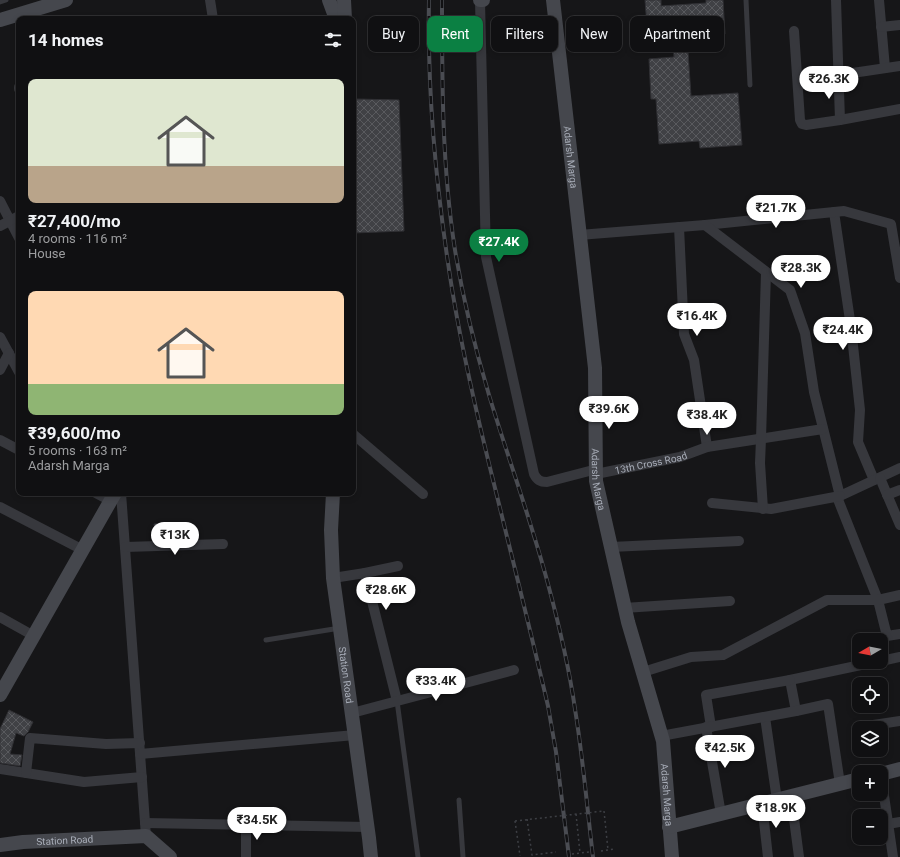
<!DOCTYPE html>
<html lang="en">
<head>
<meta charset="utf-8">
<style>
  :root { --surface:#101012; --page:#19191b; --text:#f1f3f6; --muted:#9c9d9f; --line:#303032; --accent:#0b8043 }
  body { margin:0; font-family:Roboto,sans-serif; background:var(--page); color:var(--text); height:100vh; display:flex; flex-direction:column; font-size:15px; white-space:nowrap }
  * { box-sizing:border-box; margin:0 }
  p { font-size:13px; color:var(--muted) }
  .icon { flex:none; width:22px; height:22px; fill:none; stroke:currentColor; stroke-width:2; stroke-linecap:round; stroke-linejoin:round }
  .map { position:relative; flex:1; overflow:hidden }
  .drawer { position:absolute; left:16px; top:16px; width:340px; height:480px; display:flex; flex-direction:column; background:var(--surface); border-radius:8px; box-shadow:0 2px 6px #0003,0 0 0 1px var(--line) }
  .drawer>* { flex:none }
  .banner { position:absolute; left:368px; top:16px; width:380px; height:36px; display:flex; gap:8px }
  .needle { width:26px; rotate:260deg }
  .buttons { position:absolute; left:852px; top:633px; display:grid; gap:8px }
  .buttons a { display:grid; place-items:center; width:36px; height:36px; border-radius:8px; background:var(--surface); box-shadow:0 2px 6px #0003,0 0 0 1px var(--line); font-size:20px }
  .price { position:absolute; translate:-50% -34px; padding:0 9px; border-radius:14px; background:#fff; color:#222; font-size:13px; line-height:26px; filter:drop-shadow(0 1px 2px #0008) }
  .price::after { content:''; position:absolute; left:50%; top:24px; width:12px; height:9px; margin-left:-6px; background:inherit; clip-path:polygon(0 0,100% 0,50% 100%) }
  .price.on { background:var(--accent); color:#fff }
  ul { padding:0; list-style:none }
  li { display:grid; align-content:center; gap:8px; height:212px; padding:0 12px }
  li span { display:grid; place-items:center; height:124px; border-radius:8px; color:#555 }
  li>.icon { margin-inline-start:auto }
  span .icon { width:72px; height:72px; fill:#fffc; stroke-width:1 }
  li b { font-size:17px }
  h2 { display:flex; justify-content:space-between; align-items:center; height:48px; padding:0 12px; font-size:17px }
  .chip { padding:0 14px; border-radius:8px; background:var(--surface); box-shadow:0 2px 6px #0003,0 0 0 1px var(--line); font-size:14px; line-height:36px }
  .chip.on { background:var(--accent); color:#fff }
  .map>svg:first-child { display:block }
  .building { fill:url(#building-cross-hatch); stroke:#303034 }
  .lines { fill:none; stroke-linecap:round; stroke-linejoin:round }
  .path { stroke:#3d3f44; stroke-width:1.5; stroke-dasharray:2 3; stroke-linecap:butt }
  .lane { stroke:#37383d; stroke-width:5 }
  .street { stroke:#37383d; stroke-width:10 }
  .secondary { stroke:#45474d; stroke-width:14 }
  .rail-casing { stroke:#4a4c52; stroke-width:4 }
  .rail { stroke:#111113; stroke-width:2.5; stroke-dasharray:8; stroke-linecap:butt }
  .path-bridge { stroke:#3d3f44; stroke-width:1.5; stroke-dasharray:2 3; stroke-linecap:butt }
  .labels { text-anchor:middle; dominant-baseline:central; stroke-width:3; stroke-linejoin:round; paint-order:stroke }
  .street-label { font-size:10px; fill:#a8adb8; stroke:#111113 }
</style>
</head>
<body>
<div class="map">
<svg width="900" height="857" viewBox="0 0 900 857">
  <defs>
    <pattern id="building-cross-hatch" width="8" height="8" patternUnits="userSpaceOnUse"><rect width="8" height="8" fill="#404145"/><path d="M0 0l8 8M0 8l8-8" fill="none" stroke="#595a5e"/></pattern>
  </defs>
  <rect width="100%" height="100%" fill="#161618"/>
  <g class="building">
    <polygon points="645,0 661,0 661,6 706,3 706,0 723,0 725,34 687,37 691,96 738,93 742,145 700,148 699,141 659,144 656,99 651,99 649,59 674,57 673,37 648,39"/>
    <polygon points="356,99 399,100 404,231 353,233 353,161"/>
    <polygon points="167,523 169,539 156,540 154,524"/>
    <polygon points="9,710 33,722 28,732 24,736 16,733 10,754 22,755 20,766 0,763 0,729"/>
  </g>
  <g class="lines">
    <g class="path">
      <polyline points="604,811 608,850"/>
      <polyline points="576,814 580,853"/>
      <polyline points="527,819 532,855 556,852"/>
      <polyline points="515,821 520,856"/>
      <polyline points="601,851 615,849"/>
      <polyline points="572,854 589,852"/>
    </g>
    <g class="lane">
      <polyline points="746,0 750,85"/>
      <polyline points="0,2 6,0"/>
      <polyline points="266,640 340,628"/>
      <polyline points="397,701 418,857"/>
      <polyline points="459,800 463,857"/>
    </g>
    <g class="street">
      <polyline points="210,0 213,19"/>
      <polyline points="836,0 840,120 900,109"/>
      <polyline points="879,0 885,68"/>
      <path d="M480,1L486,257L534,474C537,480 540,482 547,482L597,469"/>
      <polyline points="881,27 900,25"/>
      <polyline points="794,31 800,120 802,124 806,125 840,120"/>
      <polyline points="839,75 900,66"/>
      <polyline points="19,87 19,89"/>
      <polyline points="0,201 19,238"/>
      <polyline points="834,212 851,327 860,410 858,442 874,480"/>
      <polyline points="705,225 844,211 891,224 900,278"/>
      <polyline points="0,226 19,216"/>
      <polyline points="679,227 684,334 694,360 707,447"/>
      <polyline points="579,235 705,225 790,290 805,333 814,392 840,496 900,468"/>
      <polyline points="0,337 19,372"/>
      <polyline points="0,370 9,353"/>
      <polyline points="353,434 423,494"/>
      <polyline points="0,440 19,450"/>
      <path id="s1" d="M596,474L680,457L707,447L823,429"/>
      <polyline points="880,478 900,525"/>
      <polyline points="96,493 111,501"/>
      <polyline points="121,493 146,836"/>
      <polyline points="887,495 900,490"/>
      <polyline points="837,497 878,600 887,636 900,634"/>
      <polyline points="712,503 771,509 840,496"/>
      <polyline points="0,507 83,550"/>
      <polyline points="763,509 760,463 761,439 766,272"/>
      <polyline points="125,547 223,544"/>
      <polyline points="611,547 739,541"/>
      <polyline points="365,573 398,566"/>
      <polyline points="333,578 365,573 397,701"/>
      <polyline points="624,608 730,601"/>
      <polyline points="0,617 34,636"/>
      <polyline points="881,661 900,657"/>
      <polyline points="643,672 691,657 723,655 827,600 878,600 900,595"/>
      <polyline points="796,711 790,680 875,662"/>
      <polyline points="352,713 514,670"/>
      <polyline points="765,717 777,800"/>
      <polyline points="706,727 721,814"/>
      <polyline points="711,727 706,695 790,680"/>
      <polyline points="860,727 900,721"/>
      <polyline points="661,736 796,711 828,704 840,784"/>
      <polyline points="140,754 355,735"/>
      <polyline points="0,769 84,782 142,777"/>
      <polyline points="26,773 30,738 106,744 140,743"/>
      <polyline points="881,775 893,857"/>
      <polyline points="791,796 799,857"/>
      <polyline points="762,804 768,857"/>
      <polyline points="145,823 368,827"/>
      <polyline points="888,824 900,822"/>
      <polyline points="246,825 246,857"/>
    </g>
    <g class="secondary">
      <polyline points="329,0 336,19"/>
      <polyline points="344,0 345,19"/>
      <polyline points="480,0 483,0"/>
      <path id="s2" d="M553,0L595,368L596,481L628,622L663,741L672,857"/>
      <polyline points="0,20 66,0"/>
      <path id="s3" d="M333,493L331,530L333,578L369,838L371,857"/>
      <polyline points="0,695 115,493"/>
      <polyline points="881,774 900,769"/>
      <polyline points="669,827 859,779"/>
      <path id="s4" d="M0,845L23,842L146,836L170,857"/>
    </g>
    <g class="rail-casing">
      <g id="rail">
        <path d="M429,0C427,99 437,197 453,295C464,360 479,424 495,488C513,561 531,633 548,706L556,752L569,857"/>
        <path d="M442,0C442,83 442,167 455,250C463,299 475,348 489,395C508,458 531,520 548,584C559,625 569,667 575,709C583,758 587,807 593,857"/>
      </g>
    </g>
    <use href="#rail" class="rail"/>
    <polyline class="path-bridge" points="515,821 604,811"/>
  </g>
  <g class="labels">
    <g class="street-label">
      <text stroke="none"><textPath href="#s2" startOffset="158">Adarsh Marga</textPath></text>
      <text stroke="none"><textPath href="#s1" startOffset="56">13th Cross Road</textPath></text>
      <text stroke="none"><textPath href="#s2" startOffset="482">Adarsh Marga</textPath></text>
      <text stroke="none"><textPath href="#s3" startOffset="183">Station Road</textPath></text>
      <text stroke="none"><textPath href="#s2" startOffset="806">Adarsh Marga</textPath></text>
      <text stroke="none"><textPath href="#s4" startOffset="65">Station Road</textPath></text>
    </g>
  </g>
</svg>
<div class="buttons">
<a><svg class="needle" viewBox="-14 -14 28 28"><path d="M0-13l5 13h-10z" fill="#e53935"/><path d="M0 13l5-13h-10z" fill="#9c9d9f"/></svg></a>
<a><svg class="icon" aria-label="locate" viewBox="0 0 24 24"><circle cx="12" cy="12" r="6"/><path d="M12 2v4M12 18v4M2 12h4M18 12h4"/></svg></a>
<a><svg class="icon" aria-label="layers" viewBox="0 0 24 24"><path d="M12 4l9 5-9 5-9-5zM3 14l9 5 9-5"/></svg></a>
<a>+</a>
<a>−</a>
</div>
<b class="price" style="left:829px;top:100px">₹26.3K</b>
<b class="price" style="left:776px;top:229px">₹21.7K</b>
<b class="price on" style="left:499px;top:263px">₹27.4K</b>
<b class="price" style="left:801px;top:289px">₹28.3K</b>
<b class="price" style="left:697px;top:337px">₹16.4K</b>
<b class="price" style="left:843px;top:351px">₹24.4K</b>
<b class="price" style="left:609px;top:430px">₹39.6K</b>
<b class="price" style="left:707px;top:436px">₹38.4K</b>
<b class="price" style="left:175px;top:556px">₹13K</b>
<b class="price" style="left:386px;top:611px">₹28.6K</b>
<b class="price" style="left:436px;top:702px">₹33.4K</b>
<b class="price" style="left:725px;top:769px">₹42.5K</b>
<b class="price" style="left:776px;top:829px">₹18.9K</b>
<b class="price" style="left:257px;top:841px">₹34.5K</b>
<div class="banner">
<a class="chip">Buy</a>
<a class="chip on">Rent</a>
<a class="chip">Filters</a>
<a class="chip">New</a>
<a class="chip">Apartment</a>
</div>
<section class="drawer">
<h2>14 homes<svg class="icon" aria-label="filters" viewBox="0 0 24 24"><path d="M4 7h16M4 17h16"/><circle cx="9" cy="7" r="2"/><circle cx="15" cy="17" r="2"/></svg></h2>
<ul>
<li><span style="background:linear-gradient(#dfe7d0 70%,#b9a48a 0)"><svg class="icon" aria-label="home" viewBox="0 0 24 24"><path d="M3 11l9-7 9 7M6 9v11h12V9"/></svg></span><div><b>₹27,400/mo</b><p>4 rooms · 116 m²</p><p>House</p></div></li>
<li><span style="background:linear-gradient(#ffd9b3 75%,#8fb573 0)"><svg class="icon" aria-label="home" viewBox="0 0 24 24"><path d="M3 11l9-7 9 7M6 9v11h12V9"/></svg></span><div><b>₹39,600/mo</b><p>5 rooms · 163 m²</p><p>Adarsh Marga</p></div></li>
</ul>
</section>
</div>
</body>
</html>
